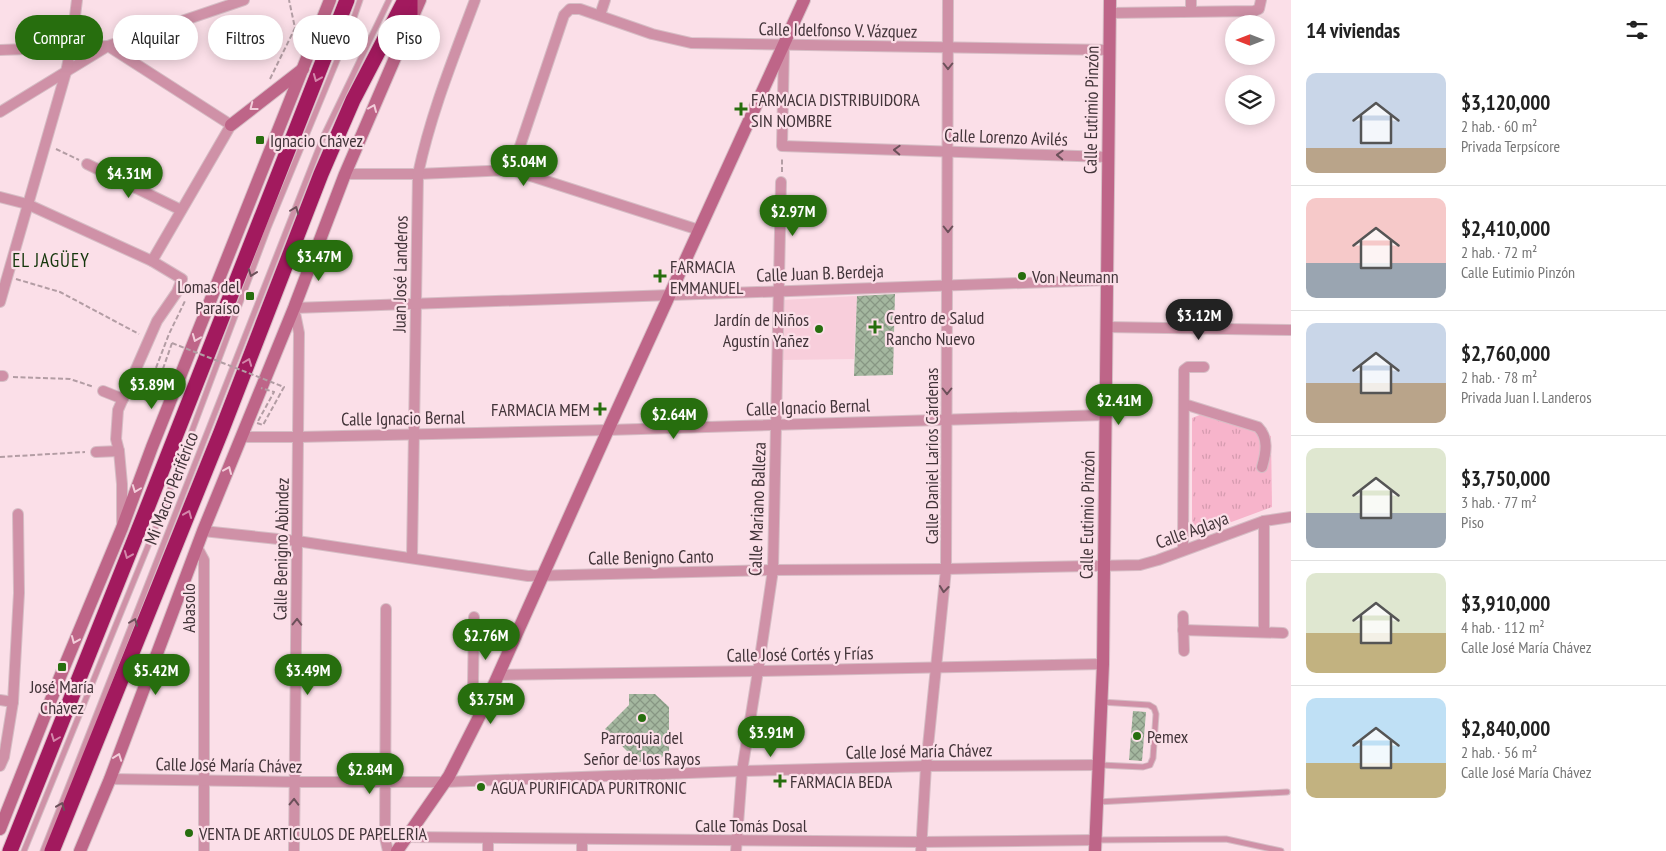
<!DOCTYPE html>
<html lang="es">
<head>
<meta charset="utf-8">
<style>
  :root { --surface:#fff; --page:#f6f6f6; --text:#222; --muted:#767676; --line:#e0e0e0; --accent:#276e0e }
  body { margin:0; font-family:"PT Sans Narrow",sans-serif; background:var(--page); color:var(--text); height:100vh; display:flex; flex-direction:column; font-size:19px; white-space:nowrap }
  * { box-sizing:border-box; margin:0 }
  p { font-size:16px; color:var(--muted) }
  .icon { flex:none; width:28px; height:28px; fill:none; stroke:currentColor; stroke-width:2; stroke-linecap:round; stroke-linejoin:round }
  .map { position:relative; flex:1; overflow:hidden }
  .panel { display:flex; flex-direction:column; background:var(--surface); width:375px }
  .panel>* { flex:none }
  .guide { position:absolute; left:15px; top:15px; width:475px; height:45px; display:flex; gap:10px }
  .needle { width:32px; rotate:270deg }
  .tools { position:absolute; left:1225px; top:15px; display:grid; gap:10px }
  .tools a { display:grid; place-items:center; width:50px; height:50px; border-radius:50%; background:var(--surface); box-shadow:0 2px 12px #0003; font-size:25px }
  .price { position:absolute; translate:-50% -42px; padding:0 11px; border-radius:18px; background:var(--accent); color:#fff; font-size:16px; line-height:32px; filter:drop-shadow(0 1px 2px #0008) }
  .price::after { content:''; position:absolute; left:50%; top:30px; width:15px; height:11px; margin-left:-8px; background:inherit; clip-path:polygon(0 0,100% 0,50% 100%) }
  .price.on { background:#222; color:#fff }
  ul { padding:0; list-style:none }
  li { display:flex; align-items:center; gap:15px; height:125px; padding:0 15px }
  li+li { border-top:1px solid var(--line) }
  li span { display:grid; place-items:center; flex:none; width:140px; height:100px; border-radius:10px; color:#555 }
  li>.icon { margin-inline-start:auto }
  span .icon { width:60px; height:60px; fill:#fffc; stroke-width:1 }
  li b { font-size:21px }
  h2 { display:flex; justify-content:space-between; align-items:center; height:60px; padding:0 15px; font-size:21px }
  .tag { padding:0 18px; border-radius:22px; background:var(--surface); box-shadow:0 2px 12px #0003; font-size:18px; line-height:45px }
  .tag.on { background:var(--accent); color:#fff }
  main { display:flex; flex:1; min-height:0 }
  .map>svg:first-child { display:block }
  .built { fill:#f8cedb }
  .park { fill:url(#park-tufts) }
  .building { fill:url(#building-cross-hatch) }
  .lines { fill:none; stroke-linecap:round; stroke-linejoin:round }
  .lane-casing { stroke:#d6bdc5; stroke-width:7 }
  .street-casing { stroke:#d6bdc5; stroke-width:12 }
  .secondary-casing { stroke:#d6bdc5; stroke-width:14 }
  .highway-casing { stroke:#d6bdc5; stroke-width:17 }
  .path { stroke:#b39da4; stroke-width:2; stroke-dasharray:5 2.5; stroke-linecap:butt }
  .lane { stroke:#cf91a7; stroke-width:5 }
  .street { stroke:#cf91a7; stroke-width:10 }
  .secondary { stroke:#be6588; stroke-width:12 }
  .highway { stroke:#a21a5e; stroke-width:15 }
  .path-bridge { stroke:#b39da4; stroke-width:2; stroke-dasharray:5 2.5; stroke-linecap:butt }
  .oneway { stroke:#6c505a }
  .oneway2 { stroke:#d386aa }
  .oneway3 { stroke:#f2cdda }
  .poi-dot { fill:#276e0e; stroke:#fbdfe8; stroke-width:2 }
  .labels { text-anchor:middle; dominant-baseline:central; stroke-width:4.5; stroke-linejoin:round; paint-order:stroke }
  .street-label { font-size:18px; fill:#423439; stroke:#fbdfe8 }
  .poi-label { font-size:18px; fill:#423439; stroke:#fbdfe8; text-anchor:start }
  .neighbourhood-label { font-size:19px; letter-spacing:1px; fill:#14360b; stroke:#fbdfe8 }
</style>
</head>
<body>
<main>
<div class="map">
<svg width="1291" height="851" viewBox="0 0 1291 851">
  <defs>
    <pattern id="park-tufts" width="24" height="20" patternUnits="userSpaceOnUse" patternTransform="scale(1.25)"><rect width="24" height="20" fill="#f7b4cb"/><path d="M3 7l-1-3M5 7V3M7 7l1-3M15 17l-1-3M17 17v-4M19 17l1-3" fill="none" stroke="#d59baf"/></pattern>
    <pattern id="building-cross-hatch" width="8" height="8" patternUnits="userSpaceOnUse" patternTransform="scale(1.25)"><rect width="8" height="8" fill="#a4b79f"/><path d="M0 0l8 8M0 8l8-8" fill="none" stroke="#879683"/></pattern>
  </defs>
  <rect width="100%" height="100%" fill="#fbdfe8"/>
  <polygon class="built" points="857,296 854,359 781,360 783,300"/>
  <polygon class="park" points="1202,414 1271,436 1272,507 1199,534 1192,530 1192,418"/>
  <g class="building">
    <polygon points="895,294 893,375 854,376 857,296"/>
    <polygon points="629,694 655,694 669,707 669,751 656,762 630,762 630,754 605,729 629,705"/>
    <polygon points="1133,711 1146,712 1142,761 1129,760"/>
  </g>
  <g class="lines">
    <g class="lane-casing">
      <g id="lane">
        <polyline points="1100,765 1143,767 1150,765 1153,758 1156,714 1154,708 1149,705 1101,702"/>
        <polyline points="1097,802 1287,792"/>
        <polyline points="1096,840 1226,839 1281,851"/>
        <polyline points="24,851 159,519 268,228 350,29 360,0"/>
        <polyline points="43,851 324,135 389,0"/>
      </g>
    </g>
    <g class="street-casing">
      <g id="street">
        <polyline points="1191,0 1191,11"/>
        <polyline points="1110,13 1254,11 1259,9 1261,0"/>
        <polyline points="600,15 605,0"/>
        <polyline points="784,46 782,146 1108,157"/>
        <polyline points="0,50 108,46 231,125 152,261"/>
        <polyline points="0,112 108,46 244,0"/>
        <polyline points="87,164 181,210"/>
        <polyline points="512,170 564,15 570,9 580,9 652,34 691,43 1110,50"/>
        <polyline points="345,174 418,174 512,170 699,230"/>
        <polyline points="0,197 27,204 152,261 182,279 177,292 157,321 118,410 116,439 119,451 122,484 122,522"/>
        <polyline points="0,302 66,72 71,48 77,0"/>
        <polyline points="1106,327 1291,330"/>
        <polyline points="0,376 3,376"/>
        <polyline points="103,391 123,399"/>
        <path d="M1184,404L1258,427C1269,438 1266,453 1262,467"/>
        <polyline points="242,437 298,437 608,430 1105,415"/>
        <polyline points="96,452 119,451"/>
        <polyline points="1264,521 1264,632"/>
        <polyline points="203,531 297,541 528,576 773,570 946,569 1140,565 1158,560 1264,521 1291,517"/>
        <polyline points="197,547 204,560 204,851"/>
        <polyline points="1183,550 1184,370 1188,367 1204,367"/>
        <path d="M412,558L418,174C431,113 453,59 475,0"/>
        <polyline points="386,609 385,838 388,851"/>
        <polyline points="1183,616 1184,651"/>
        <polyline points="474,617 473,684 483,709"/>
        <polyline points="1183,630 1283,633"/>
        <polyline points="498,675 758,671 1103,664"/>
        <polyline points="0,700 13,702"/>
        <polyline points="0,766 4,757 13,702 19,593 18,514"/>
        <polyline points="110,779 295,782 445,782 742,771 926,766 1098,765"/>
        <polyline points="407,837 921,842 1095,840"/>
        <polyline points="488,838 488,851"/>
        <polyline points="294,851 299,333 294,308 1107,280"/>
        <polyline points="582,851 582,839"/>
        <polyline points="736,851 742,771 758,671 773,570 781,182"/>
        <polyline points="921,851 926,766 946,569 948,0"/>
      </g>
    </g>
    <g class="secondary-casing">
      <g id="secondary">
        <polyline points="231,125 303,69"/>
        <polyline points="0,829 60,677 122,528 152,447 330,0"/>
        <polyline points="80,851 110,779 203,531 294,308 345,174 420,0"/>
        <polyline points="397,851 449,776 483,709 608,430 804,0"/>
        <polyline points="1095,851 1103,664 1110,0"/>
      </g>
    </g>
    <g class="highway-casing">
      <g id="highway">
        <polyline points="410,0 410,22"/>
        <polyline points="10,851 144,516 347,0"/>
        <polyline points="52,851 221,432 321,174 353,100 405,0"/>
      </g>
    </g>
    <g class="path">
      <polyline points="270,79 295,28 289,0"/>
      <polyline points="56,149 79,160"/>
      <polyline points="782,172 782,157"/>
      <polyline points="16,279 60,292 139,334"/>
      <polyline points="172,343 151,403 144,399 169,334 185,301"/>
      <polyline points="13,377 70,379 94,387"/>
      <polyline points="0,457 85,452"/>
    </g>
    <use href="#lane" class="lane"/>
    <use href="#street" class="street"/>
    <use href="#secondary" class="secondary"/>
    <use href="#highway" class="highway"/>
    <polyline class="path-bridge" points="172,343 284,387 263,425 257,423 274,392 261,388"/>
  </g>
  <defs><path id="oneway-chevron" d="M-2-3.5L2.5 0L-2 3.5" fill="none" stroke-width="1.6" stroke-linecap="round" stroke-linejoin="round" transform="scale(1.25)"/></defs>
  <g class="oneway">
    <use href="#oneway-chevron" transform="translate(948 66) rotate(90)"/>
    <use href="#oneway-chevron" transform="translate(897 150) rotate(-178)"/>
    <use href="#oneway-chevron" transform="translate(1060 155) rotate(-178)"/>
    <use href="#oneway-chevron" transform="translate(295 210) rotate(-69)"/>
    <use href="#oneway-chevron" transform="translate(948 229) rotate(90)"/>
    <use href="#oneway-chevron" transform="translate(252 273) rotate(110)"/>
    <use href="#oneway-chevron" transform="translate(947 391) rotate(90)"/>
    <use href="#oneway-chevron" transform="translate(944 589) rotate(96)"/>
    <use href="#oneway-chevron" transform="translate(134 622) rotate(-69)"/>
    <use href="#oneway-chevron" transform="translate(297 622) rotate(-89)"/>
    <use href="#oneway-chevron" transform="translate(294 802) rotate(-89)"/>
    <use href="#oneway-chevron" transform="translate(61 806) rotate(-68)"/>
  </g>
  <g class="oneway2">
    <use href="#oneway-chevron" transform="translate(317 78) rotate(112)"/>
    <use href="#oneway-chevron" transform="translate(248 362) rotate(-69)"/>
    <use href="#oneway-chevron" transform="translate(188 514) rotate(-68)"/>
    <use href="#oneway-chevron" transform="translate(128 555) rotate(112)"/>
    <use href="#oneway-chevron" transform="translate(55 738) rotate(111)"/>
  </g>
  <g class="oneway3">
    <use href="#oneway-chevron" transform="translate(253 107) rotate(142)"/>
    <use href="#oneway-chevron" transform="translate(373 108) rotate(-67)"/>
    <use href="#oneway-chevron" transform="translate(196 338) rotate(112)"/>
    <use href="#oneway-chevron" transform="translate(228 470) rotate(-67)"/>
    <use href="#oneway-chevron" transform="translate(136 489) rotate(111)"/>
    <use href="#oneway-chevron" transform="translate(75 640) rotate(113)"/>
    <use href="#oneway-chevron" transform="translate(118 757) rotate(-70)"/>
  </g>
  <g class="poi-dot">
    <path d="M738.5 101.5h5v5h5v5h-5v5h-5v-5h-5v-5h5z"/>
    <rect x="255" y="135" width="10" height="10" rx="2.5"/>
    <path d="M657.5 268.5h5v5h5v5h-5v5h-5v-5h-5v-5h5z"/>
    <circle cx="1022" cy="276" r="5"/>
    <rect x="245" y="291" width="10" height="10" rx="2.5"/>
    <path d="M872.5 319.5h5v5h5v5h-5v5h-5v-5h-5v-5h5z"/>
    <circle cx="819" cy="329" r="5"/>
    <path d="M597.5 401.5h5v5h5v5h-5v5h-5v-5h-5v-5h5z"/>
    <rect x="57" y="662" width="10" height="10" rx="2.5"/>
    <circle cx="642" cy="718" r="5"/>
    <circle cx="1137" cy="736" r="5"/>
    <path d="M777.5 773.5h5v5h5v5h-5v5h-5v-5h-5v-5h5z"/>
    <circle cx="481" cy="787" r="5"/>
    <circle cx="189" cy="833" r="5"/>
  </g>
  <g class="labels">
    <g class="street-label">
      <text transform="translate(838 30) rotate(1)">Calle Idelfonso V. Vázquez</text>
      <text transform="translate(1091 110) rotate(-89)">Calle Eutimio Pinzón</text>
      <text transform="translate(1006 137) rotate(2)">Calle Lorenzo Avilés</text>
      <text transform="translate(820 273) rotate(-2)">Calle Juan B. Berdeja</text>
      <text transform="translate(400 274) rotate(-89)">Juan José Landeros</text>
      <text transform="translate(808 407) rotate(-2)">Calle Ignacio Bernal</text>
      <text transform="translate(403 418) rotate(-1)">Calle Ignacio Bernal</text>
      <text transform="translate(931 456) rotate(-90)">Calle Daniel Larios Cárdenas</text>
      <text transform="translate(171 488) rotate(-69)">Mi Macro Periférico</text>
      <text transform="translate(757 509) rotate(-88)">Calle Mariano Balleza</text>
      <text transform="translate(1087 515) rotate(-89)">Calle Eutimio Pinzón</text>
      <text transform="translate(1192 530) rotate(-20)">Calle Aglaya</text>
      <text transform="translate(281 549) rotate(-89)">Calle Benigno Abùndez</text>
      <text transform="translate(651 557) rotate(-1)">Calle Benigno Canto</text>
      <text transform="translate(188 608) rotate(-90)">Abasolo</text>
      <text transform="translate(800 654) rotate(-1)">Calle José Cortés y Frías</text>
      <text transform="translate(919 751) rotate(-1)">Calle José María Chávez</text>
      <text transform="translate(229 765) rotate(1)">Calle José María Chávez</text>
      <text x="751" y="825">Calle Tomás Dosal</text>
    </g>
    <g class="poi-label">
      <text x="751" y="99">FARMACIA DISTRIBUIDORA<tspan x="751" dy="21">SIN NOMBRE</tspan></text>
      <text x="270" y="140">Ignacio Chávez</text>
      <text x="670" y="266">FARMACIA<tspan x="670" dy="21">EMMANUEL</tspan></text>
      <text x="1032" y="276">Von Neumann</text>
      <text x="240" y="286" text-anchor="end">Lomas del<tspan x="240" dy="21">Paraíso</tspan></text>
      <text x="886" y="317">Centro de Salud<tspan x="886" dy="21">Rancho Nuevo</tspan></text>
      <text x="809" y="319" text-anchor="end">Jardín de Niños<tspan x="809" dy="21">Agustín Yañez</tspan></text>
      <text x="590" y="409" text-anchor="end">FARMACIA MEM</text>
      <text x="62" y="686" text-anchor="middle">José María<tspan x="62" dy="21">Chávez</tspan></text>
      <text x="1147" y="736">Pemex</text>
      <text x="642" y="737" text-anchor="middle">Parroquia del<tspan x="642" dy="21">Señor de los Rayos</tspan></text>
      <text x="790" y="781">FARMACIA BEDA</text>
      <text x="491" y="787">AGUA PURIFICADA PURITRONIC</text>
      <text x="199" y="833">VENTA DE ARTICULOS DE PAPELERIA</text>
    </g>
    <g class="neighbourhood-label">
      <text x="51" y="260">EL JAGÜEY</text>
    </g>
  </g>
</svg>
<div class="tools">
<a><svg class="needle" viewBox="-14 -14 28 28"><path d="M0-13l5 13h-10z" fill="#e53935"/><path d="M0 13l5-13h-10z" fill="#767676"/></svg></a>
<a><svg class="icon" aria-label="layers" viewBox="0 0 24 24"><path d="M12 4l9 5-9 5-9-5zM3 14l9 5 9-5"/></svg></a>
</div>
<b class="price" style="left:524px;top:187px">$5.04M</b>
<b class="price" style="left:129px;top:199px">$4.31M</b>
<b class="price" style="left:793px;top:237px">$2.97M</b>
<b class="price" style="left:319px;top:282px">$3.47M</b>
<b class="price on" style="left:1199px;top:341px">$3.12M</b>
<b class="price" style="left:152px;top:410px">$3.89M</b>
<b class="price" style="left:1119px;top:426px">$2.41M</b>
<b class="price" style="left:674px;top:440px">$2.64M</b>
<b class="price" style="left:486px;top:661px">$2.76M</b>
<b class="price" style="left:156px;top:696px">$5.42M</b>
<b class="price" style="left:308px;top:696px">$3.49M</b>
<b class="price" style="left:491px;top:725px">$3.75M</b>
<b class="price" style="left:771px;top:758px">$3.91M</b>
<b class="price" style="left:370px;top:795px">$2.84M</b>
<div class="guide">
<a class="tag on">Comprar</a>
<a class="tag">Alquilar</a>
<a class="tag">Filtros</a>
<a class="tag">Nuevo</a>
<a class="tag">Piso</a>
</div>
</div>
<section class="panel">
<h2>14 viviendas<svg class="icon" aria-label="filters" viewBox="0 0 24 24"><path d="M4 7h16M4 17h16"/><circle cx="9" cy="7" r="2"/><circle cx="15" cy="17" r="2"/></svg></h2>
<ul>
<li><span style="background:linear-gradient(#c9d6e8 75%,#b9a48a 0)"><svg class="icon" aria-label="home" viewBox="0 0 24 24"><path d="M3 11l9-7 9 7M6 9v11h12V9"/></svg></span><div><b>$3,120,000</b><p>2 hab. · 60 m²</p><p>Privada Terpsícore</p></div></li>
<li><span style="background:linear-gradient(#f6c9c9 65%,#9aa5b1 0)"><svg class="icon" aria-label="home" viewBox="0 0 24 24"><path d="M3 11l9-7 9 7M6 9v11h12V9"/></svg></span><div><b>$2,410,000</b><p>2 hab. · 72 m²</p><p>Calle Eutimio Pinzón</p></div></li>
<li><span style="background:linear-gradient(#c9d6e8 60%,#b9a48a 0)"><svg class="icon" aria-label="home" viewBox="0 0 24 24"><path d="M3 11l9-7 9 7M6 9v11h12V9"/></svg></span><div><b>$2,760,000</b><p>2 hab. · 78 m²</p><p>Privada Juan I. Landeros</p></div></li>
<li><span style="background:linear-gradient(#dfe7d0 65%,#9aa5b1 0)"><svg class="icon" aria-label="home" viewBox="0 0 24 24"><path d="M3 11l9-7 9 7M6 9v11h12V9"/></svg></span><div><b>$3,750,000</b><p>3 hab. · 77 m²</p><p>Piso</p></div></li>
<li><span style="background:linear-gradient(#dfe7d0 60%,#c2b280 0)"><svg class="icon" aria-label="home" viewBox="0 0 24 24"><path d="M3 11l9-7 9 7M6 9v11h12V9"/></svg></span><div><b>$3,910,000</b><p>4 hab. · 112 m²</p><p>Calle José María Chávez</p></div></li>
<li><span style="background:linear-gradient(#bfe0f5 65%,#c2b280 0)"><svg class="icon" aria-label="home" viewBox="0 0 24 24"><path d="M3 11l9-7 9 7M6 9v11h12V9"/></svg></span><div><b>$2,840,000</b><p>2 hab. · 56 m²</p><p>Calle José María Chávez</p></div></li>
</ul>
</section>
</main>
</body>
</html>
